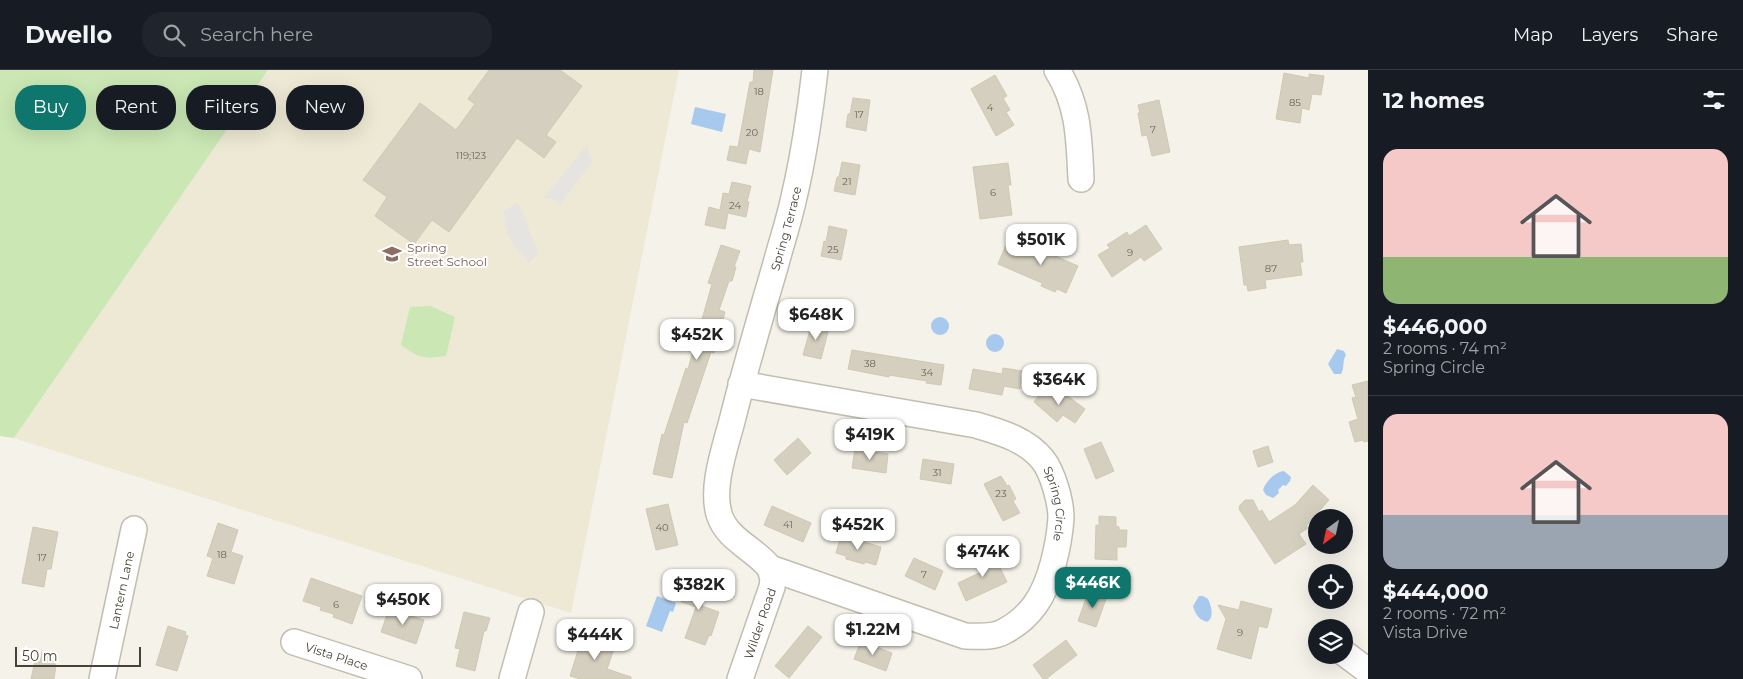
<!DOCTYPE html>
<html lang="en">
<head>
<meta charset="utf-8">
<style>
  :root { --surface:#171b24; --page:#20242c; --text:#f1f3f6; --muted:#9ea1a6; --line:#363941; --accent:#0f766e }
  body { margin:0; font-family:Montserrat,sans-serif; background:var(--page); color:var(--text); height:100vh; display:flex; flex-direction:column; font-size:19px; white-space:nowrap }
  * { box-sizing:border-box; margin:0 }
  p { font-size:16px; color:var(--muted) }
  .icon { flex:none; width:28px; height:28px; fill:none; stroke:currentColor; stroke-width:2; stroke-linecap:round; stroke-linejoin:round }
  .map { position:relative; flex:1; overflow:hidden }
  .sheet { display:flex; flex-direction:column; background:var(--surface); width:375px }
  .sheet>* { flex:none }
  .hud { position:absolute; left:15px; top:15px; width:475px; height:45px; display:flex; gap:10px }
  .needle { width:32px; rotate:213deg }
  .tools { position:absolute; left:1308px; top:439px; display:grid; gap:10px }
  .tools a { display:grid; place-items:center; width:45px; height:45px; border-radius:50%; background:var(--surface); box-shadow:0 5px 20px #0002; font-size:25px }
  .scale { position:absolute; left:15px; bottom:12px; width:126px; box-sizing:border-box; padding-left:5px; border:2px solid #484338; border-top:0; font-size:14px; line-height:18px; white-space:nowrap; color:#484338; -webkit-text-stroke:4px #fff; paint-order:stroke }
  .price { position:absolute; translate:-50% -42px; padding:0 11px; border-radius:10px; background:#fff; color:#222; font-size:16px; line-height:32px; filter:drop-shadow(0 1px 2px #0008) }
  .price::after { content:''; position:absolute; left:50%; top:30px; width:15px; height:11px; margin-left:-8px; background:inherit; clip-path:polygon(0 0,100% 0,50% 100%) }
  .price.selected { background:var(--accent); color:#fff }
  ul { padding:0; list-style:none }
  li { display:grid; align-content:center; gap:10px; height:265px; padding:0 15px }
  li+li { border-top:1px solid var(--line) }
  li span { display:grid; place-items:center; height:155px; border-radius:15px; color:#555 }
  li>.icon { margin-inline-start:auto }
  span .icon { width:90px; height:90px; fill:#fffc; stroke-width:1 }
  li b { font-size:21px }
  h2 { display:flex; justify-content:space-between; align-items:center; height:60px; padding:0 15px; font-size:21px }
  .chip { padding:0 18px; border-radius:20px; background:var(--surface); box-shadow:0 5px 20px #0002; font-size:18px; line-height:45px }
  .chip.selected { background:var(--accent); color:#fff }
  header { display:flex; align-items:center; gap:30px; box-sizing:border-box; height:70px; padding:0 25px; background:var(--surface); border-bottom:1px solid var(--line) }
  header strong { font-size:24px }
  nav { display:flex; gap:28px; margin-inline-start:auto; font-size:18px }
  .search { width:350px; height:45px; background:var(--page); display:flex; align-items:center; gap:12px; box-sizing:border-box; padding:0 18px; border-radius:20px; color:var(--muted); font-size:19px }
  main { display:flex; flex:1; min-height:0 }
  .map>svg:first-child { display:block }
  .education { fill:#ede9d4 }
  .green { fill:#cae7b4 }
  .parking { fill:#e6e4e1 }
  .water { fill:#a8c9ee }
  .building { fill:#d5cfbf; stroke:#d0c8b2 }
  .lines { fill:none; stroke-linecap:round; stroke-linejoin:round }
  .minor-casing { stroke:#c2beaf; stroke-width:28 }
  .minor { stroke:#fff; stroke-width:25 }
  .labels { text-anchor:middle; dominant-baseline:central; stroke-width:4; stroke-linejoin:round; paint-order:stroke }
  .number-label { font-size:10px; fill:#6b665a }
  .street-label { font-size:12px; fill:#484338; stroke:#fff }
  .education-label { font-size:12px; fill:#785e54; stroke:#fff; text-anchor:start }
</style>
</head>
<body>
<header>
<strong>Dwello</strong>
<div class="search"><svg class="icon" aria-label="search" viewBox="0 0 24 24"><circle cx="10" cy="10" r="6"/><path d="M15 15l6 6"/></svg>Search here</div>
<nav><a>Map</a><a>Layers</a><a>Share</a></nav>
</header>
<main>
<div class="map">
<svg width="1368" height="609" viewBox="0 0 1368 609">
  <rect width="100%" height="100%" fill="#f4f2e9"/>
  <polygon class="education" points="268,0 679,0 571,543 14,368"/>
  <g class="green">
    <polygon points="0,0 268,0 14,368 0,366"/>
    <path d="M430,236L455,247L446,286C424,289 419,288 401,275L410,237Z"/>
  </g>
  <g class="parking">
    <polygon points="587,75 592,92 560,134 552,128 544,128"/>
    <polygon points="518,132 538,183 529,193 512,173 505,157 504,141"/>
  </g>
  <g class="water">
    <polygon points="695,37 726,44 722,62 691,54"/>
    <circle cx="940" cy="256" r="9"/>
    <circle cx="995" cy="273" r="9"/>
    <path d="M1337,279L1344,281L1346,285C1342,291 1345,297 1341,304H1334L1328,294Z"/>
    <path d="M1284,401L1291,407L1290,411L1286,416L1283,415L1278,420L1279,423L1273,428L1266,425L1263,420C1266,411 1275,402 1284,401Z"/>
    <polygon points="657,526 676,533 673,542 670,541 662,562 646,556"/>
    <path d="M1199,526H1203L1208,529C1211,536 1215,547 1207,552C1198,549 1196,545 1193,536Z"/>
  </g>
  <g class="building">
    <polygon points="489,0 560,0 582,16 546,65 556,72 544,88 517,68 449,162 432,150 414,174 375,146 387,127 363,110 420,33 456,60 475,34 468,29"/>
    <polygon points="754,0 773,0 760,82 749,79 746,94 727,90 730,76 738,77 750,12 753,12"/>
    <polygon points="1284,3 1309,8 1309,4 1324,6 1321,25 1312,24 1309,40 1302,38 1300,53 1276,49"/>
    <polygon points="995,5 1007,26 1003,28 1010,40 1006,42 1014,55 996,66 971,19"/>
    <polygon points="853,28 870,30 866,61 846,57 848,44 850,44"/>
    <polygon points="1159,30 1170,82 1152,86 1147,65 1142,66 1138,43 1140,43 1138,35"/>
    <polygon points="842,92 860,95 855,125 834,121 837,107 839,107"/>
    <polygon points="1008,93 1011,115 1008,115 1012,145 980,149 973,97"/>
    <polygon points="732,112 751,116 747,132 749,132 746,147 728,143 725,159 705,155 709,137 720,140 723,123 729,124"/>
    <polygon points="1146,155 1162,179 1144,191 1141,187 1112,207 1098,185 1110,178 1107,175 1127,162 1129,166"/>
    <polygon points="829,156 847,160 841,190 821,186 824,171 826,172"/>
    <polygon points="1038,169 1057,177 1053,185 1078,196 1066,223 1057,219 1055,222 1041,216 1042,213 998,194 1006,175 1031,185"/>
    <polygon points="1288,170 1289,175 1301,174 1303,192 1300,192 1302,205 1265,210 1266,218 1248,221 1247,215 1244,215 1239,177"/>
    <polygon points="721,175 740,181 734,197 736,197 732,211 729,211 719,240 725,242 714,283 711,282 687,353 684,352 672,408 653,404 662,364 664,365 686,298 688,299 712,214 708,213"/>
    <polygon points="812,253 829,258 821,289 803,285"/>
    <polygon points="852,280 944,295 941,315 926,313 927,311 889,305 889,307 848,299"/>
    <polygon points="1003,298 1023,301 1020,319 1004,316 1002,325 969,319 973,299 1002,304"/>
    <polygon points="1368,311 1368,371 1364,372 1363,370 1355,372 1349,352 1358,349 1352,328 1356,327 1352,315"/>
    <polygon points="1045,317 1062,328 1065,324 1085,339 1075,353 1063,345 1057,352 1034,332"/>
    <polygon points="798,368 811,383 787,405 774,390"/>
    <polygon points="1101,372 1114,401 1096,409 1084,379"/>
    <polygon points="1268,376 1273,392 1258,397 1253,381"/>
    <polygon points="855,379 888,384 886,403 852,398"/>
    <polygon points="923,389 954,394 951,414 920,409"/>
    <polygon points="1001,406 1007,416 1009,415 1016,429 1013,431 1020,443 1003,451 984,414"/>
    <polygon points="1313,415 1329,430 1306,456 1308,458 1299,464 1306,474 1275,494 1239,439 1240,435 1245,430 1253,430 1259,442 1262,440 1269,452 1295,435"/>
    <polygon points="668,434 678,475 656,480 646,439"/>
    <polygon points="772,436 811,453 803,472 764,455"/>
    <polygon points="1099,446 1116,447 1116,456 1119,457 1119,460 1127,460 1126,477 1117,477 1117,490 1095,489 1096,455 1099,456"/>
    <polygon points="218,453 238,460 231,482 243,486 234,514 207,506 213,488 207,486"/>
    <polygon points="33,457 58,462 51,499 47,499 44,517 22,513"/>
    <polygon points="841,465 881,477 876,495 865,492 864,494 846,489 846,486 836,483"/>
    <polygon points="992,481 1007,512 966,531 958,513 981,502 975,489"/>
    <polygon points="914,488 943,501 935,520 905,506"/>
    <polygon points="691,506 710,512 702,536 719,542 711,566 709,565 705,575 685,568 696,537 681,532"/>
    <polygon points="311,508 362,526 352,554 333,547 334,544 320,540 321,537 303,531"/>
    <polygon points="1089,520 1107,526 1096,557 1078,551"/>
    <polygon points="1241,531 1272,539 1267,558 1259,556 1251,589 1217,579 1226,549 1218,535 1239,540"/>
    <polygon points="389,539 424,550 416,574 381,562"/>
    <polygon points="464,542 490,548 486,561 484,561 475,601 456,596 460,579 455,578"/>
    <polygon points="168,556 186,562 185,565 188,566 177,601 156,595"/>
    <polygon points="808,556 822,567 789,608 775,596"/>
    <polygon points="583,565 615,576 607,599 631,607 631,609 580,609 570,606"/>
    <polygon points="1066,570 1077,585 1046,609 1043,609 1033,595"/>
    <polygon points="861,571 892,583 886,601 854,589"/>
    <polygon points="42,581 56,584 54,594 56,595 54,609 31,609 35,591 40,592"/>
  </g>
  <g class="lines">
    <g class="minor-casing">
      <g id="minor">
        <path d="M1057,0C1079,35 1079,68 1081,109"/>
        <path id="s1" d="M741,314L976,355C1000,362 1026,369 1043,390C1053,403 1061,432 1061,448C1059,475 1051,513 1035,535C1027,546 1015,556 1003,562C992,568 977,566 965,566L770,498C754,478 727,470 719,444C711,416 725,378 732,351C745,299 760,248 775,197C781,174 789,151 794,127C804,85 810,43 815,0"/>
        <path id="s2" d="M294,572L409,609"/>
        <polyline points="1344,583 1368,601"/>
        <path id="s3" d="M102,609L134,459"/>
        <polyline points="512,609 531,542"/>
        <path id="s4" d="M740,609L772,517L773,509L770,498"/>
      </g>
    </g>
    <use href="#minor" class="minor"/>
  </g>
  <defs>
    <g id="school-bare" transform="scale(1.5)"><path d="M0-5L7-2L0 1L-7-2ZM-4 1L0 2.5L4 1V4Q0 6-4 4Z" fill="#8d6e63" stroke="#fff" stroke-width="2.5" paint-order="stroke"/></g>
  </defs>
  <g fill-rule="evenodd">
    <use href="#school-bare" x="392" y="184"/>
  </g>
  <g class="labels">
    <g class="number-label">
      <text x="759" y="21">18</text>
      <text x="1295" y="32">85</text>
      <text x="990" y="37">4</text>
      <text x="859" y="44">17</text>
      <text x="1153" y="59">7</text>
      <text x="752" y="62">20</text>
      <text x="471" y="85">119;123</text>
      <text x="847" y="111">21</text>
      <text x="993" y="122">6</text>
      <text x="735" y="135">24</text>
      <text x="833" y="179">25</text>
      <text x="1130" y="182">9</text>
      <text x="1271" y="198">87</text>
      <text x="870" y="293">38</text>
      <text x="927" y="302">34</text>
      <text x="937" y="402">31</text>
      <text x="1001" y="423">23</text>
      <text x="788" y="454">41</text>
      <text x="662" y="457">40</text>
      <text x="222" y="484">18</text>
      <text x="42" y="487">17</text>
      <text x="924" y="504">7</text>
      <text x="336" y="534">6</text>
      <text x="1240" y="562">9</text>
    </g>
    <g class="street-label">
      <text stroke="none"><textPath href="#s1" startOffset="1126">Spring Terrace</textPath></text>
      <text stroke="none"><textPath href="#s1" startOffset="362">Spring Circle</textPath></text>
      <text stroke="none"><textPath href="#s3" startOffset="91">Lantern Lane</textPath></text>
      <text stroke="none"><textPath href="#s4" startOffset="59">Wilder Road</textPath></text>
      <text stroke="none"><textPath href="#s2" startOffset="45">Vista Place</textPath></text>
    </g>
    <g class="education-label">
      <text x="407" y="177">Spring<tspan x="407" dy="14">Street School</tspan></text>
    </g>
  </g>
</svg>
<div class="tools">
<a><svg class="needle" viewBox="-14 -14 28 28"><path d="M0-13l5 13h-10z" fill="#e53935"/><path d="M0 13l5-13h-10z" fill="#9ea1a6"/></svg></a>
<a><svg class="icon" aria-label="locate" viewBox="0 0 24 24"><circle cx="12" cy="12" r="6"/><path d="M12 2v4M12 18v4M2 12h4M18 12h4"/></svg></a>
<a><svg class="icon" aria-label="layers" viewBox="0 0 24 24"><path d="M12 4l9 5-9 5-9-5zM3 14l9 5 9-5"/></svg></a>
</div>
<div class="scale">50 m</div>
<b class="price" style="left:1041px;top:196px">$501K</b>
<b class="price" style="left:816px;top:271px">$648K</b>
<b class="price" style="left:697px;top:291px">$452K</b>
<b class="price" style="left:1059px;top:336px">$364K</b>
<b class="price" style="left:870px;top:391px">$419K</b>
<b class="price" style="left:858px;top:481px">$452K</b>
<b class="price" style="left:983px;top:508px">$474K</b>
<b class="price selected" style="left:1093px;top:539px">$446K</b>
<b class="price" style="left:699px;top:541px">$382K</b>
<b class="price" style="left:403px;top:556px">$450K</b>
<b class="price" style="left:873px;top:586px">$1.22M</b>
<b class="price" style="left:595px;top:591px">$444K</b>
<div class="hud">
<a class="chip selected">Buy</a>
<a class="chip">Rent</a>
<a class="chip">Filters</a>
<a class="chip">New</a>
</div>
</div>
<section class="sheet">
<h2>12 homes<svg class="icon" aria-label="filters" viewBox="0 0 24 24"><path d="M4 7h16M4 17h16"/><circle cx="9" cy="7" r="2"/><circle cx="15" cy="17" r="2"/></svg></h2>
<ul>
<li><span style="background:linear-gradient(#f6c9c9 70%,#8fb573 0)"><svg class="icon" aria-label="home" viewBox="0 0 24 24"><path d="M3 11l9-7 9 7M6 9v11h12V9"/></svg></span><div><b>$446,000</b><p>2 rooms · 74 m²</p><p>Spring Circle</p></div></li>
<li><span style="background:linear-gradient(#f6c9c9 65%,#9aa5b1 0)"><svg class="icon" aria-label="home" viewBox="0 0 24 24"><path d="M3 11l9-7 9 7M6 9v11h12V9"/></svg></span><div><b>$444,000</b><p>2 rooms · 72 m²</p><p>Vista Drive</p></div></li>
</ul>
</section>
</main>
</body>
</html>
